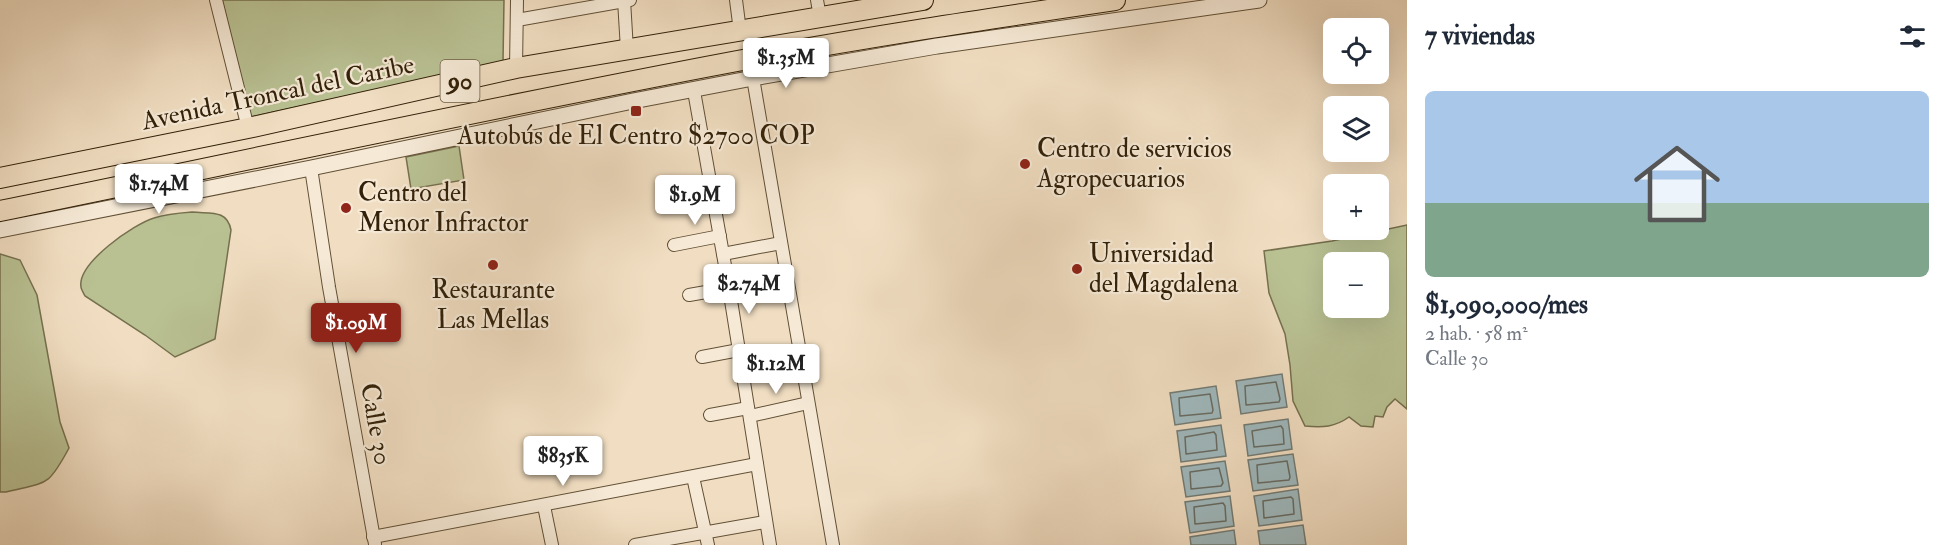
<!DOCTYPE html>
<html lang="es">
<head>
<meta charset="utf-8">
<style>
  :root { --surface:#fff; --page:#f2f2f3; --text:#1f2937; --muted:#747a83; --line:#e0e1e3; --accent:#8f2418 }
  body { margin:0; font-family:"IM FELL Double Pica",serif; background:var(--page); color:var(--text); height:100vh; display:flex; flex-direction:column; font-size:22px; white-space:nowrap }
  * { box-sizing:border-box; margin:0 }
  p { font-size:20px; color:var(--muted) }
  .icon { flex:none; width:33px; height:33px; fill:none; stroke:currentColor; stroke-width:2; stroke-linecap:round; stroke-linejoin:round }
  .map { position:relative; flex:1; overflow:hidden }
  .side { display:flex; flex-direction:column; background:var(--surface); width:540px }
  .side>* { flex:none }
  .tools { position:absolute; left:1323px; top:18px; display:grid; gap:12px }
  .tools a { display:grid; place-items:center; width:66px; height:66px; border-radius:9px; background:var(--surface); box-shadow:0 6px 24px #0002; font-size:30px }
  .price { position:absolute; translate:-50% -51px; padding:0 14px; border-radius:6px; background:#fff; color:#222; font-size:20px; line-height:39px; filter:drop-shadow(0 2px 3px #0008) }
  .price::after { content:''; position:absolute; left:50%; top:36px; width:18px; height:14px; margin-left:-9px; background:inherit; clip-path:polygon(0 0,100% 0,50% 100%) }
  .price.current { background:var(--accent); color:#fff }
  ul { padding:0; list-style:none }
  li { display:grid; align-content:center; gap:12px; height:318px; padding:0 18px }
  li+li { border-top:2px solid var(--line) }
  li span { display:grid; place-items:center; height:186px; border-radius:9px; color:#555 }
  li>.icon { margin-inline-start:auto }
  span .icon { width:108px; height:108px; fill:#fffc; stroke-width:1 }
  li b { font-size:26px }
  h2 { display:flex; justify-content:space-between; align-items:center; height:72px; padding:0 18px; font-size:26px }
  main { display:flex; flex:1; min-height:0 }
  .map>svg:first-child { display:block }
  .green { fill:#b9c193; stroke:#76704e; stroke-width:1.5; fill-rule:evenodd }
  .water { fill:#9fb9be; stroke:#737c75; stroke-width:1.5 }
  .lines { fill:none; stroke-linecap:round; stroke-linejoin:round }
  .shore { stroke:#686c63; stroke-width:1.5 }
  .minor-casing { stroke:#625036; stroke-width:14 }
  .tertiary-casing { stroke:#625036; stroke-width:17 }
  .trunk-casing { stroke:#322008; stroke-width:22 }
  .minor { stroke:#f6ead7; stroke-width:12 }
  .tertiary { stroke:#f6ead7; stroke-width:15 }
  .trunk { stroke:#f1dec2; stroke-width:20 }
  .poi-dot { fill:#8f2418; stroke:#f6ead7; stroke-width:2 }
  .labels { text-anchor:middle; dominant-baseline:central; stroke-width:4.5; stroke-linejoin:round; paint-order:stroke }
  .shield { fill:#f6ead7; stroke:#6d5d46; stroke-width:1.5 }
  .shield-label { font-size:24px; font-weight:bold; fill:#322008 }
  .street-label { font-size:26px; fill:#322008; stroke:#f6ead7 }
  .poi-label { font-size:26px; fill:#322008; stroke:#f6ead7; text-anchor:start }
</style>
</head>
<body>
<main>
<div class="map">
<svg width="1407" height="545" viewBox="0 0 1407 545">
  <rect width="100%" height="100%" fill="#f1dec2"/>
  <filter id="stains"><feTurbulence type="fractalNoise" baseFrequency=".00333" numOctaves="4"/><feColorMatrix values="0 0 0 0 .2 0 0 0 0 .09 0 0 0 0 .02 0 0 0 .5 -.17"/></filter>
  <radialGradient id="worn" r=".72"><stop offset=".6" stop-color="#630" stop-opacity="0"/><stop offset="1" stop-color="#630" stop-opacity=".3"/></radialGradient>
  <g class="green">
    <polygon points="222,0 504,0 503,62 251,117"/>
    <polygon points="459,146 464,180 411,189 406,157"/>
    <path d="M192,212C210,214 227,209 231,230L215,339L175,357L145,335L85,296C84,294 81,289 81,287C77,263 134,224 154,218C166,214 179,213 192,212Z"/>
    <path d="M1407,225V409L1395,399L1387,407L1383,417L1375,416L1373,427L1361,426L1349,417C1335,427 1323,428 1305,426L1293,401L1290,365L1285,334L1269,293L1264,251L1332,241ZM1334,262H1378V308H1334Z"/>
    <path d="M0,254L20,260L37,295L60,422L69,448C48,487 48,482 6,492H0Z"/>
  </g>
  <g class="water">
    <polygon points="1282,374 1287,407 1241,414 1236,381"/>
    <polygon points="1216,386 1221,418 1175,425 1170,393"/>
    <polygon points="1288,419 1292,449 1248,456 1244,425"/>
    <polygon points="1221,425 1226,456 1181,462 1177,431"/>
    <polygon points="1293,454 1298,485 1253,491 1248,460"/>
    <polygon points="1225,461 1230,491 1186,497 1181,467"/>
    <polygon points="1298,489 1302,520 1259,526 1254,496"/>
    <polygon points="1230,496 1234,526 1190,533 1185,502"/>
    <polygon points="1303,525 1306,545 1260,545 1258,531"/>
    <polygon points="1234,530 1236,545 1191,545 1190,537"/>
  </g>
  <g class="lines">
    <g class="shore">
      <polygon points="1276,382 1280,399 1279,402 1246,405 1245,386"/>
      <polygon points="1210,394 1213,410 1212,413 1180,416 1179,398"/>
      <polygon points="1281,426 1283,429 1284,444 1254,447 1252,431"/>
      <polygon points="1214,432 1216,435 1217,450 1186,454 1185,437"/>
      <polygon points="1287,461 1290,477 1289,480 1258,483 1257,465"/>
      <polygon points="1219,468 1223,483 1221,486 1191,489 1190,472"/>
      <polygon points="1291,497 1293,499 1294,514 1264,518 1263,501"/>
      <polygon points="1223,503 1225,506 1226,521 1195,524 1194,507"/>
    </g>
    <g class="minor-casing">
      <g id="minor">
        <polyline points="216,0 248,128"/>
        <polyline points="624,0 627,50"/>
        <polyline points="736,0 740,31"/>
        <polyline points="817,0 820,17"/>
        <polyline points="517,20 630,0"/>
        <polyline points="516,68 517,0"/>
        <polyline points="753,78 833,545"/>
        <polyline points="694,91 729,288 770,545"/>
        <polyline points="311,168 329,287 375,544"/>
        <polyline points="666,190 710,181"/>
        <polyline points="674,245 720,236"/>
        <polyline points="723,254 781,243"/>
        <polyline points="689,295 729,288"/>
        <polyline points="702,357 739,350"/>
        <polyline points="710,415 748,408"/>
        <polyline points="750,416 808,403"/>
        <polyline points="693,477 708,545"/>
        <polyline points="544,506 552,545"/>
        <polyline points="373,537 757,464"/>
        <polyline points="635,545 765,522"/>
      </g>
    </g>
    <g class="tertiary-casing">
      <polyline id="tertiary" points="0,230 311,168 633,101 753,78 937,46 1259,0"/>
    </g>
    <g class="trunk-casing">
      <g id="trunk">
        <polyline points="0,178 248,128 516,68 923,0"/>
        <path d="M0,211C244,161 488,108 732,62C860,38 987,19 1115,0"/>
      </g>
    </g>
    <use href="#minor" class="minor"/>
    <use href="#tertiary" class="tertiary"/>
    <use href="#trunk" class="trunk"/>
  </g>
  <g class="poi-dot">
    <rect x="630" y="105" width="12" height="12" rx="3"/>
    <circle cx="1025" cy="164" r="6"/>
    <circle cx="346" cy="208" r="6"/>
    <circle cx="493" cy="265" r="6"/>
    <circle cx="1077" cy="269" r="6"/>
  </g>
  <g class="labels">
    <rect class="shield" x="440.5" y="60" width="39" height="42" rx="4.5"/>
    <g class="shield-label">
      <text x="460" y="81">90</text>
    </g>
    <g class="street-label">
      <text transform="translate(278 93) rotate(-12)">Avenida Troncal del Caribe</text>
      <text transform="translate(376 424) rotate(80)">Calle 30</text>
    </g>
    <g class="poi-label">
      <text x="636" y="136" text-anchor="middle">Autobús de El Centro $2700 COP</text>
      <text x="1037" y="149">Centro de servicios<tspan x="1037" dy="30">Agropecuarios</tspan></text>
      <text x="358" y="193">Centro del<tspan x="358" dy="30">Menor Infractor</tspan></text>
      <text x="1089" y="254">Universidad<tspan x="1089" dy="30">del Magdalena</tspan></text>
      <text x="493" y="290" text-anchor="middle">Restaurante<tspan x="493" dy="30">Las Mellas</tspan></text>
    </g>
  </g>
  <rect width="100%" height="100%" filter="url(#stains)"/>
  <rect width="100%" height="100%" fill="url(#worn)"/>
</svg>
<div class="tools">
<a><svg class="icon" aria-label="locate" viewBox="0 0 24 24"><circle cx="12" cy="12" r="6"/><path d="M12 2v4M12 18v4M2 12h4M18 12h4"/></svg></a>
<a><svg class="icon" aria-label="layers" viewBox="0 0 24 24"><path d="M12 4l9 5-9 5-9-5zM3 14l9 5 9-5"/></svg></a>
<a>+</a>
<a>−</a>
</div>
<b class="price" style="left:786px;top:89px">$1.35M</b>
<b class="price" style="left:159px;top:215px">$1.74M</b>
<b class="price" style="left:695px;top:226px">$1.9M</b>
<b class="price" style="left:749px;top:315px">$2.74M</b>
<b class="price current" style="left:356px;top:354px">$1.09M</b>
<b class="price" style="left:776px;top:395px">$1.12M</b>
<b class="price" style="left:563px;top:487px">$835K</b>
</div>
<section class="side">
<h2>7 viviendas<svg class="icon" aria-label="filters" viewBox="0 0 24 24"><path d="M4 7h16M4 17h16"/><circle cx="9" cy="7" r="2"/><circle cx="15" cy="17" r="2"/></svg></h2>
<ul>
<li><span style="background:linear-gradient(#a9c7e8 60%,#7fa58c 0)"><svg class="icon" aria-label="home" viewBox="0 0 24 24"><path d="M3 11l9-7 9 7M6 9v11h12V9"/></svg></span><div><b>$1,090,000/mes</b><p>2 hab. · 58 m²</p><p>Calle 30</p></div></li>
</ul>
</section>
</main>
</body>
</html>
